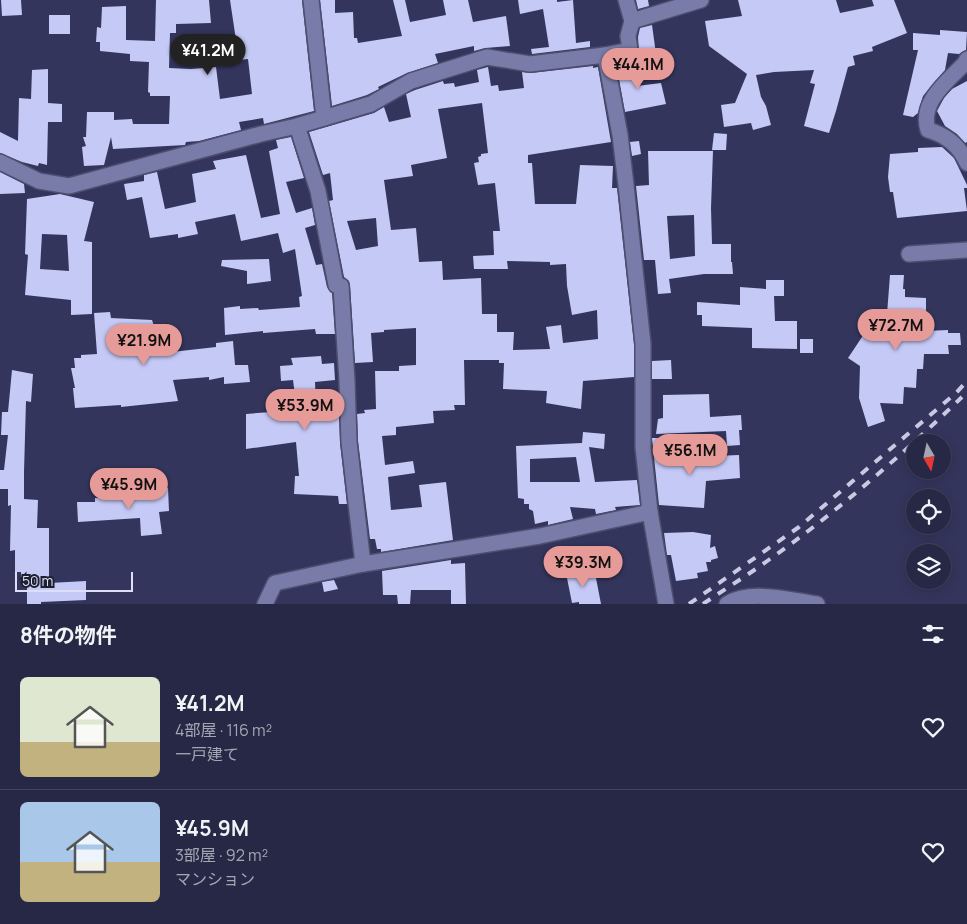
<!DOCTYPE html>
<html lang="ja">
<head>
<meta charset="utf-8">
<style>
  :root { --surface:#272845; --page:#333450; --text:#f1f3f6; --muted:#a4a6b3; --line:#43445e; --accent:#e69b98 }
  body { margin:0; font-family:Manrope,"Noto Sans JP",sans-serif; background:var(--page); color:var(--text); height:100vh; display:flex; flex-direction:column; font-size:19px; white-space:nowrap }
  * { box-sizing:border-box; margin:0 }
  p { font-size:16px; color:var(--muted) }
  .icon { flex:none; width:28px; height:28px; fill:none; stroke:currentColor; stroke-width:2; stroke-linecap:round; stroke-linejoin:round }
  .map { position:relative; height:604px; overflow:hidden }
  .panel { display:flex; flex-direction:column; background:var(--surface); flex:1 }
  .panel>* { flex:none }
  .needle { width:32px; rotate:171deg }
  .fabs { position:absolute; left:906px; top:434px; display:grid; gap:10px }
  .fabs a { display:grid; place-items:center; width:45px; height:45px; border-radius:50%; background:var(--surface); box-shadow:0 2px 12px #0003,0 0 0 1px var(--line); font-size:25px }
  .scale { position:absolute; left:15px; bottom:12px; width:118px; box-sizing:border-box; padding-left:5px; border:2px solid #dddff8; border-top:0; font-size:14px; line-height:18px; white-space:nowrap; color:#dddff8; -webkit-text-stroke:4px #1e1f31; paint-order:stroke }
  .price { position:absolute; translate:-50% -42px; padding:0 11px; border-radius:18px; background:var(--accent); color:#111; font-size:16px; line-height:32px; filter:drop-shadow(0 1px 2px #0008) }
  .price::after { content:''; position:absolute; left:50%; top:30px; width:15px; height:11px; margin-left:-8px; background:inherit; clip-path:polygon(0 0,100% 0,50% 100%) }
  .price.current { background:#222; color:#fff }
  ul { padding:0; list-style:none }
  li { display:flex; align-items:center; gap:15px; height:125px; padding:0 20px }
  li+li { border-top:1px solid var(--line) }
  li span { display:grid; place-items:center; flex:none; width:140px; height:100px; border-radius:8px; color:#555 }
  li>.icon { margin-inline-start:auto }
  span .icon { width:60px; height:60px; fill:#fffc; stroke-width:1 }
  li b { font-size:21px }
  h2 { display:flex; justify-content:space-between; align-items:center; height:60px; padding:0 20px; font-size:21px }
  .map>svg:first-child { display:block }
  .building { fill:#c5c9f6; fill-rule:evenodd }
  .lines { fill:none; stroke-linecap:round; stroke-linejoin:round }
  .street-casing { stroke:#4e4f70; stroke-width:18 }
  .street { stroke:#797ca8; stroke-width:15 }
  .rail { stroke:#c8cae4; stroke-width:4; stroke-dasharray:9 9; stroke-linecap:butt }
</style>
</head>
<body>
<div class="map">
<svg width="967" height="604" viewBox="0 0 967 604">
  <rect width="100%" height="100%" fill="#34355c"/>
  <g class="building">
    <polygon points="1,0 21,0 22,15 2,16"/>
    <polygon points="156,0 209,0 211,23 176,24 176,33 170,33 169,68 191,69 216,67 220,99 252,94 248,59 239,60 230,0 302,0 314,111 264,124 263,118 239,122 241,130 199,141 186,142 185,145 113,149 111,137 104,165 84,166 82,147 86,146 83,137 86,137 87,112 114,112 114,120 132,119 133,124 169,124 170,96 150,96 150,93 148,92 149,62 130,61 130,54 100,51 100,42 96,42 97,27 101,28 102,7 126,6 126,40 155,41"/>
    <polygon points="320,0 335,0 335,13 353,12 354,38 357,38 358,43 402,36 393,0 405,0 410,22 446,15 443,0 468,0 473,22 506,16 510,46 485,48 474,51 474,46 435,54 438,63 407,73 378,87 379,89 367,95 332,106"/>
    <polygon points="518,0 557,0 557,2 573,0 576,43 590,41 590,47 532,54 531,49 549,47 543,9 520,14"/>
    <polygon points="636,0 648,0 649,6 638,9"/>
    <polygon points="738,0 836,0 840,13 874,6 872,0 894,0 907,33 872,47 873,51 853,56 855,65 848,67 836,111 829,133 804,126 815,84 810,83 814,70 774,72 756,75 761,97 766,106 771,125 753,130 751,123 724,127 721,105 735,103 747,74 709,46 705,21 742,16"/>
    <rect x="49" y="15" width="21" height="19"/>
    <polygon points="652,25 656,54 636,57 639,53 638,37 640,28"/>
    <polygon points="940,30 967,32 966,50 959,54 948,53 945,70 923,96 918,113 913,117 903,115 918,50 913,50 913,33 940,35"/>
    <polygon points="633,60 637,86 661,83 666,104 625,112 616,63"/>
    <path d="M593,66V68L598,67L611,142L528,155V163H532L535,204H576L580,165L613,166L612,188H617L634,344V377L583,381L581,409L546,403L547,391L503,389L504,363H499V360H464L465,405H454L455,410L433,411L434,423L396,427V435L382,436L385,465L413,461L415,473L388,477L391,510L422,507L419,485L446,482L453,540L381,552V549H377L375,539H370L358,441L357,414L365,413L364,410L376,409L375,371H399V366L416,365V328L384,330V332L371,333L373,362L355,363L350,285L349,281L344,277L329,201L333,200L330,173L323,175L309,132L374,113L384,107L389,122L411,117L406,94L415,90L443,81L444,84L454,83L455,87L479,82L477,70L488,67L491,86L498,85L499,91L524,88L522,72L531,73ZM482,103L488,153L481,154V156L478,157L479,162L474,163L478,185L495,183L500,231H493L494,255L473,256L474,269H508L507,261L550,262V265L566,264L567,286L572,315L597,310L598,339L563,343L561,325L546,327L550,349L513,350L514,332H497V314H482L481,278L443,280L442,261L419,262L416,228L391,230L384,180L413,176L411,165L447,158L438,109ZM376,218L378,246L356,250L347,221Z"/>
    <polygon points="48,69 48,103 62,104 62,122 48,122 47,165 39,163 38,166 22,162 0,153 0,132 18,141 19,98 31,99 32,70"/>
    <polygon points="967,81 967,142 965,143 957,134 945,126 937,111 944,98 952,89"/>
    <polygon points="714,133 727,134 726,150 712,150"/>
    <polygon points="291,137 304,178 286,182 296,213 312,208 315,225 305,228 316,265 322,264 327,287 332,293 335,334 316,334 315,329 263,333 263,331 225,335 224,308 240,306 240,309 258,308 259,310 300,307 299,297 302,296 295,249 283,253 278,233 241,241 235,214 195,222 198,234 178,238 178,234 150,238 142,197 127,200 124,184 144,181 144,175 157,172 165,209 196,202 192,174 216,169 213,161 246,155 261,218 280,214 269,151 278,148 276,140"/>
    <polygon points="639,141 641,154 632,156 630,142"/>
    <polygon points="942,147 954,158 967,185 967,188 964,188 967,211 897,218 893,192 890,192 888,177 890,154 918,152 918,148"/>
    <path d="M648,151H713L711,208L712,244H731V262H732L733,274H704L669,279L671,293L658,294L655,260H644L636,186L649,185ZM694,215L695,256L670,259L667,216Z"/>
    <polygon points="0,172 24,184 25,193 0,194"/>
    <path d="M60,194L94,202L84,241L92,242V314L71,315V300L25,295L28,255L25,254L27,199ZM42,234L67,235L69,271L40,269Z"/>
    <polygon points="269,259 271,281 247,284 247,271 221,266 222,260"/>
    <polygon points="890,275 904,275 903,289 905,289 905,297 926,298 926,331 948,330 948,333 960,333 961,345 948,345 949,354 924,354 923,369 917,369 916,388 904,387 903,404 880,403 885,421 868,427 859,398 860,366 848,358 874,319 886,327"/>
    <polygon points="766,280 784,280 784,296 774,296 775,321 797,321 797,349 752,348 752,328 702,326 702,315 697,315 697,302 740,305 740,287 766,289"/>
    <polygon points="110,312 111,318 152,320 163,353 216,347 216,343 233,341 235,365 248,365 250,382 224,384 224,377 209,380 209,377 173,380 178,401 121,407 121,405 75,408 73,388 75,388 71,368 75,368 74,358 81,358 81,355 97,354 94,313"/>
    <rect x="800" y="339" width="13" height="14"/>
    <polygon points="321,356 322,364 334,363 335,380 315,382 316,408 327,407 327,414 339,414 340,443 347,504 339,504 338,496 294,494 295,476 299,476 296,442 246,449 246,414 284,411 283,404 296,403 293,380 281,381 280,366 293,365 291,358"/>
    <polygon points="671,360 672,379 652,379 652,361"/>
    <polygon points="12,370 33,374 31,402 26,401 24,472 24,499 38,500 37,528 49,528 49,583 86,581 86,600 41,602 41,604 27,604 27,579 21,579 21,572 15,572 15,550 10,551 11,505 8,506 8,489 0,489 0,470 4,470 8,435 1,435 2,412 8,412"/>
    <polygon points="709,394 710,417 741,415 742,430 739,430 740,445 727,446 726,431 656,434 658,419 663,418 663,395"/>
    <path d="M583,432L605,434L604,449L589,447L595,482L637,480L640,505L615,507L616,510L596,514L595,509L570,507L573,519L548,525V521L535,524L533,511L529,509V504H524V499L518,498L516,446L582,443ZM576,457L580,482H530V459Z"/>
    <polygon points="652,438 662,438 664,458 739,455 740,478 706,481 704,508 659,505"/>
    <polygon points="168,488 169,511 159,512 162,534 141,536 140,518 78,522 77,502 95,502 95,498 145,495 144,491"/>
    <polygon points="693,532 711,535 710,548 715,546 718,558 711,560 711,562 706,562 708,571 697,573 698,578 676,581 671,555 667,555 664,533"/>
    <polygon points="451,560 451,564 465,563 466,604 451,604 451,590 411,590 410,604 398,604 397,595 383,595 382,571"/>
    <polygon points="579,571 579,574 584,573 586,575 595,573 601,604 579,604 579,602 572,603 566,573"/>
    <polygon points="334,580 338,589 324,592 322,582"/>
  </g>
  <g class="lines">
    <g class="street-casing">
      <g id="street">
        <polyline points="311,0 324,118"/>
        <polyline points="632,21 701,0"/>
        <polyline points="605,55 620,135 626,185 643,344 643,447 650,512 666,604"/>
        <path d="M967,59L965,63C948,81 919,102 928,130C946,135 959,145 967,163"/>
        <polyline points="297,126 318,191 336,285 341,286 347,381 349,442 363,564"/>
        <polyline points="0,162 39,181 69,186 261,134 297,126 371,104 411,81 487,57 530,64 605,55 630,50 628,36 632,21 626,0"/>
        <polyline points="909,254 967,250"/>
        <polyline points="265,604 275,583 363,564 540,536 650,512"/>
        <path d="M727,604C750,589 791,600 817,604"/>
      </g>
    </g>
    <use href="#street" class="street"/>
    <g class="rail">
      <polyline points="689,604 799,527 956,393 967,381"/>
      <path d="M703,604C725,589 748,575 770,559C838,511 902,455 962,397"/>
    </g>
  </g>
</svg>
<div class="fabs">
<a><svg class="needle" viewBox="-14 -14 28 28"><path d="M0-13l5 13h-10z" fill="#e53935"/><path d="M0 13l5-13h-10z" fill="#a4a6b3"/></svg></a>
<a><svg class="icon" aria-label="locate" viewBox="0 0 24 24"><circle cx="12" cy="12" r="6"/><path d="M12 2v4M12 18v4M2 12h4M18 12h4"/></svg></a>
<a><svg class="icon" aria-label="layers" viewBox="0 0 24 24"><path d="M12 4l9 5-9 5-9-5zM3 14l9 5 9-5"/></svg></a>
</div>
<div class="scale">50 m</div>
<b class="price current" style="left:208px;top:76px">¥41.2M</b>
<b class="price" style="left:638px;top:90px">¥44.1M</b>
<b class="price" style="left:896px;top:351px">¥72.7M</b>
<b class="price" style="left:144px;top:366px">¥21.9M</b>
<b class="price" style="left:305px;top:431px">¥53.9M</b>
<b class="price" style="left:690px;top:476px">¥56.1M</b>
<b class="price" style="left:129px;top:510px">¥45.9M</b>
<b class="price" style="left:583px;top:588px">¥39.3M</b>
</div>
<section class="panel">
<h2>8件の物件<svg class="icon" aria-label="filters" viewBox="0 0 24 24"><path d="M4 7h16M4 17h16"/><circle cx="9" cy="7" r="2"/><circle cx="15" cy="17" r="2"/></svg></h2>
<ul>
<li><span style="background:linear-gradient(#dfe7d0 65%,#c2b280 0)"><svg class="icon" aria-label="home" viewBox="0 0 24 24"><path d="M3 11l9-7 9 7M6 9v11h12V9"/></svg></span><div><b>¥41.2M</b><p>4部屋 · 116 m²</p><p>一戸建て</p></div><svg class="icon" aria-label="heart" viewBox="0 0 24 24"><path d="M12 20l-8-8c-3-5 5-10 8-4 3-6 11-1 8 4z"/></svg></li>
<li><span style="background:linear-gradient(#a9c7e8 60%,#c2b280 0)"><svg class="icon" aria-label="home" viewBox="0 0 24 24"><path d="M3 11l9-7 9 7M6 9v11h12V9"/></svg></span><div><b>¥45.9M</b><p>3部屋 · 92 m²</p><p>マンション</p></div><svg class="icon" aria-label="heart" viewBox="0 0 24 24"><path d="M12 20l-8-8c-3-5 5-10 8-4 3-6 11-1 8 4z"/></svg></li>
</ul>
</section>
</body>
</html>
